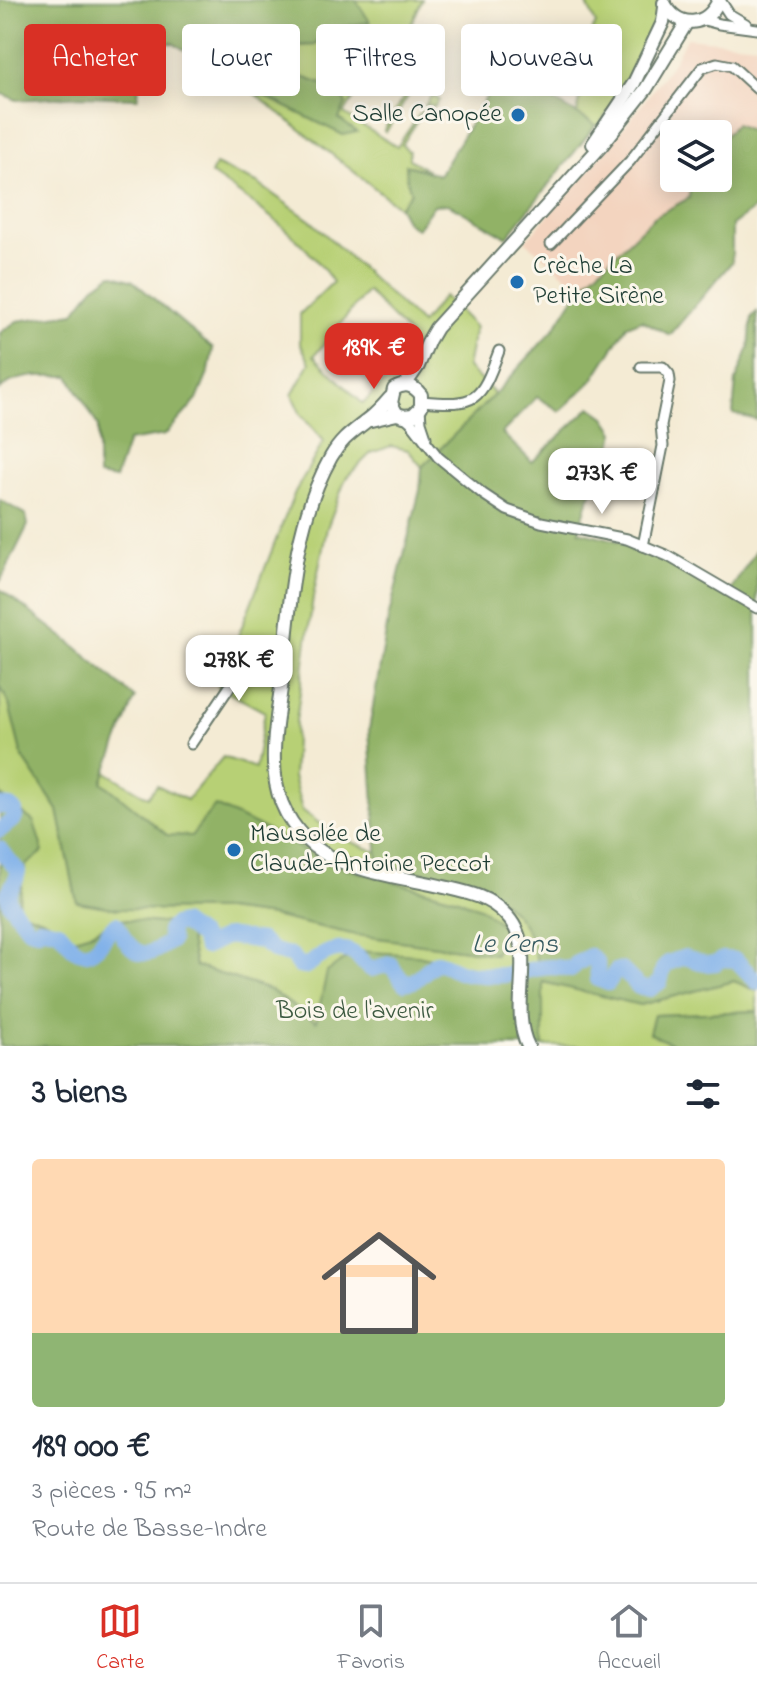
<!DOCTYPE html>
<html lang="fr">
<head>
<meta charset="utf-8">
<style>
  :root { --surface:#fff; --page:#f6f6f7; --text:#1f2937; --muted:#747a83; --line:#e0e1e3; --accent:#d93025 }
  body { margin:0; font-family:"Indie Flower",sans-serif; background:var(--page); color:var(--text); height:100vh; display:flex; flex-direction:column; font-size:30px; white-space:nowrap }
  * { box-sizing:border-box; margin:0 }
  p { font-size:26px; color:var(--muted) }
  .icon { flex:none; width:44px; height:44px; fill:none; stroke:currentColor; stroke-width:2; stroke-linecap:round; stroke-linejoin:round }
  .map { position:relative; height:1046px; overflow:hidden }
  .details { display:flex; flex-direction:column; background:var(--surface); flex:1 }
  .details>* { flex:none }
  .hud { position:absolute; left:24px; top:24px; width:710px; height:72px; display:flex; gap:16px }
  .fabs { position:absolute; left:660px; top:120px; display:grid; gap:16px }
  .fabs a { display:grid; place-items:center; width:72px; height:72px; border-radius:8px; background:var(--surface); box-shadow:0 4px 20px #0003; font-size:40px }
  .price { position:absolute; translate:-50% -68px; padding:0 18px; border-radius:16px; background:#fff; color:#222; font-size:26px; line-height:52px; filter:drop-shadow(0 2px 4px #0008) }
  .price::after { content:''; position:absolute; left:50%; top:48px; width:24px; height:18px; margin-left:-12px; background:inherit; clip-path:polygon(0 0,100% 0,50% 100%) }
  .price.selected { background:var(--accent); color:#fff }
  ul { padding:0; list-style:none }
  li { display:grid; align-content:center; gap:16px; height:424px; padding:0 32px }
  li+li { border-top:2px solid var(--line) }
  li span { display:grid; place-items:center; height:248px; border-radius:8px; color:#555 }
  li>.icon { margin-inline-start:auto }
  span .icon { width:144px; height:144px; fill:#fffc; stroke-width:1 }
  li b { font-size:34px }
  h2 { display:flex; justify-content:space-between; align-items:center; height:96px; padding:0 32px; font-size:34px }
  .tag { padding:0 28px; border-radius:8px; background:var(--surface); box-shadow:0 4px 20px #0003; font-size:28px; line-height:72px }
  .tag.selected { background:var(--accent); color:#fff }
  .tab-bar { display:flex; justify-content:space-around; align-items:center; height:112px; border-top:2px solid var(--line); background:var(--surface); font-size:22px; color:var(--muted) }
  .tab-bar a { display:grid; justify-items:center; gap:4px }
  .tab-bar .selected { color:var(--accent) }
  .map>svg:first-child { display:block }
  .built { fill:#f3d4bf }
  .green { fill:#b7d075; stroke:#6b8654; stroke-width:2; fill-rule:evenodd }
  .forest { fill:#91b266; stroke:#58784d; stroke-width:2 }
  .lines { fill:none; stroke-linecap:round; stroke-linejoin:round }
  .river { stroke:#7dafe9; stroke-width:16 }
  .minor-casing { stroke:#6a7a6c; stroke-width:13 }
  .major-casing { stroke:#6a7a6c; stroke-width:16 }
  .minor { stroke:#fff; stroke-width:9 }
  .major { stroke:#fff; stroke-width:12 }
  .poi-dot { fill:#1f6fb2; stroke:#fbf7ec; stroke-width:3 }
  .labels { text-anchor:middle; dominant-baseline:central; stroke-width:6; stroke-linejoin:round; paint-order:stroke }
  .poi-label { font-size:26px; fill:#1f3d34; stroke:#fbf7ec; text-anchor:start }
  .park-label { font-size:26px; fill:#3d5a41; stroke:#fbf7ec }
  .water-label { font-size:28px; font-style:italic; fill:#365a61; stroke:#fbf7ec }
</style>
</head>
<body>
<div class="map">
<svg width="757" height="1046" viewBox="0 0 757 1046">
  <rect width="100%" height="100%" fill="#fbf7ec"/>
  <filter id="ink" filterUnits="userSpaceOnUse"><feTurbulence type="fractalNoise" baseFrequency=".0125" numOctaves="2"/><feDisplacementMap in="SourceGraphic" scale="16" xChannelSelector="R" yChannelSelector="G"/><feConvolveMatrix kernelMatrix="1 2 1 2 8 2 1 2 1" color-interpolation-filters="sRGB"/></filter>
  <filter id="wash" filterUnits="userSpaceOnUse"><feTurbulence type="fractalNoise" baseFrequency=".006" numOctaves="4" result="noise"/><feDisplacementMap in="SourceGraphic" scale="32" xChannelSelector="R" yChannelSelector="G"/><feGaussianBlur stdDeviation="1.8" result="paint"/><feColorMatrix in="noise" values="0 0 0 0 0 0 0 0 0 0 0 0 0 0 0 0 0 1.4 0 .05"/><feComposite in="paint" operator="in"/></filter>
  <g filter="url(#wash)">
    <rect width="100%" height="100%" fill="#f4ebd4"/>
    <polygon class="built" points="686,38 757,45 757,133 735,124 718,144 718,134 674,134 674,178 691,178 689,198 654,217 580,288 525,241 587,173 637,111 674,61"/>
    <g class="green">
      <polygon points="356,0 422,0 410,27 400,28 391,39 344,114 397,147 432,95 437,98 439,100 434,107 428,104 402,145 409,151 409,159 428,170 406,165 407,180 411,192 399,207 246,87 343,135 355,132 339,119 339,90 271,66 267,49 314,45 331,29 369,22"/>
      <polygon points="585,0 657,0 660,13 625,89 598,126 577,114 585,72 591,67 594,58 592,51 588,45 590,42 588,38 596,24"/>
      <polygon points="408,35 440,50 443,54 438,61 431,59 386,132 384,131 385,128 426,59 400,45 404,36"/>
      <path d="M215,165L257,183L311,221L421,324L444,296L475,327L467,367L495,394L422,467L408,450L391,446L371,453L346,478L327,528L313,597L296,721L293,777L302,810L336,836L377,852L378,863C421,874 495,884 522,921C530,932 535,950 537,963L488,971L417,955L320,1046L270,990L195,966L186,921L160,923L117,919L91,933L71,939L48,921L17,910L34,822L0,795V686L9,704L22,756L58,810L77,902L119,909L225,910L272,916L356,935L495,954L505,928L482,909L458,899L326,863L271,832L191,836L167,835L102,782L106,772L148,797L157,785L187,800L223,757L255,768L265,712L218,687L295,492L324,441L301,415L292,395L310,363L300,343V314L333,282C302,236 256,205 211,174ZM367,291L410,336L401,348L403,360L363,404L314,356Z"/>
      <polygon points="734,981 757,991 757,1011 654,1015 649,1033 676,1046 542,1046 543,982 640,1005"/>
    </g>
    <g class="forest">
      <polygon points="0,0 356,0 370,22 331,29 314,45 280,46 267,49 272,66 339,90 346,104 339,119 357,132 343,135 246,87 173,43 141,45 138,98 82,96 17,100 0,93"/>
      <polygon points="502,71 596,125 507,237 448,204 434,205 417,229 407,222 399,207 411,192 407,180 406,165 439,175"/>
      <path d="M735,124L757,133V207L732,225V262L670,335L642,320L627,326L592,381L560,411L537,397L502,433L532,462L591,407L605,417L615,432L608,466L589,497L579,531L643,547L727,596L757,549V991L734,981L640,1005L543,982V1046H0V795L34,822L43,852L25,866L17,910L48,921L71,939L91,933L117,919L160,923L186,921L195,966L270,990L316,1022L327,972L356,951L417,955L488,971L537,963C533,940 523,918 504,903C480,883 410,871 378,863L369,729L389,615L420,490L422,467L495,394L554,329L580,288L654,217L689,198L691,178H718V144Z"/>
      <path d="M112,274L133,281L213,349L209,371L197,400L165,435L128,441L115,479L98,476V426L69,376C49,376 14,373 0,390V333L17,321L74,313L94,287Z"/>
      <polygon points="757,312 757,420 733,414 736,381 749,347 752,317"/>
      <polygon points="0,500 26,515 28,525 0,582"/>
      <polygon points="0,589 75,646 135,698 102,782 167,835 191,836 215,806 271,832 326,863 458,899 482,909 506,928 495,954 356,935 272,916 225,910 119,909 77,902 58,810 22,756 9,704 0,686"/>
      <polygon points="757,1011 757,1046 676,1046 649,1033 654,1015"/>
    </g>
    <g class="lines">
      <g class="river">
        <polyline points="0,806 10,807 15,811 15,818 0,830"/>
        <path d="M0,849L18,871L16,879L7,895L10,904L29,929L37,931L40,927L59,931L75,950L87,953C104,946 103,934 116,924C120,929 122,936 126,941C143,962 152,953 171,941L169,931L174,925L182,923L201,937L205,947L227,936L261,941L274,951L292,956L299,966L305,967C320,956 339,941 357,956C363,961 364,966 371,969L390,964L404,983L414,981L436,962C448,964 458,973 471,974C481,975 493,976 503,975C526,972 549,962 571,970L576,964L590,956L597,962L598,979L608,983L616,971L622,970L639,987L650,989L660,982L663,969L668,963L685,957L706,964L716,963L723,959L736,960L757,982"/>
      </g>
    </g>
  </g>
  <g filter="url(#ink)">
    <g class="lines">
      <g class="minor-casing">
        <g id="minor">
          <polyline points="720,0 729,14 746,24"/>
          <polyline points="704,20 719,24 757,29"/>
          <polyline points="551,244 630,161 702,68 717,63 732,66 757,89"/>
          <polyline points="641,367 663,367 669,374 670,381 661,425 663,446 643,546"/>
          <path d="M422,401C477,406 480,402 499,351"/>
          <polyline points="420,408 421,422 426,437"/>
          <polyline points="404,416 411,422 438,457 483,494 507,510 541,522 627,539 668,556 757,608"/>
          <polyline points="191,744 255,649 285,656"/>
        </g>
      </g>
      <g class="major-casing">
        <g id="major">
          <path d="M664,3C679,30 707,27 719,0"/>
          <polyline points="593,144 634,83 663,22 665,7"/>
          <polyline points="405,385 418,366 429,340 436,328 601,146 646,89 687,22"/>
          <path d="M390,398C384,405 377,413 369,419C353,432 342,438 331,457C293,525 290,605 282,680C278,714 270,750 276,783C281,811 298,837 322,852C353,872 407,878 444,887C465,892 488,896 504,913C541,948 507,1004 528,1046"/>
          <path d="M371,420L397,414L404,416L413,415L421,407V395C413,384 405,383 394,389L391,403L397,414"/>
        </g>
      </g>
      <use href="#minor" class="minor"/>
      <use href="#major" class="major"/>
    </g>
  </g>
  <g class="poi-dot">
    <circle cx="518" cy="115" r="8"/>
    <circle cx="517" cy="282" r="8"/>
    <circle cx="234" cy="850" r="8"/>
  </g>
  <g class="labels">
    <g class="poi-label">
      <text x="502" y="115" text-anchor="end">Salle Canopée</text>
      <text x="533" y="267">Crèche La<tspan x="533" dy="30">Petite Sirène</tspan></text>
      <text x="250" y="835">Mausolée de<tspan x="250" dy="30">Claude-Antoine Peccot</tspan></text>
    </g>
    <g class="park-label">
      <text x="355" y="1012">Bois de l'avenir</text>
    </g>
    <g class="water-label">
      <text x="515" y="945">Le Cens</text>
    </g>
  </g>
</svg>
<div class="fabs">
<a><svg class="icon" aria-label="layers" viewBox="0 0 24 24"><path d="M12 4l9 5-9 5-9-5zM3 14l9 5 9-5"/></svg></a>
</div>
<b class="price selected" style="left:374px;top:391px">189K €</b>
<b class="price" style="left:602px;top:516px">273K €</b>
<b class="price" style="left:239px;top:703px">278K €</b>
<div class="hud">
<a class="tag selected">Acheter</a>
<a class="tag">Louer</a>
<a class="tag">Filtres</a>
<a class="tag">Nouveau</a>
</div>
</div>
<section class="details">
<h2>3 biens<svg class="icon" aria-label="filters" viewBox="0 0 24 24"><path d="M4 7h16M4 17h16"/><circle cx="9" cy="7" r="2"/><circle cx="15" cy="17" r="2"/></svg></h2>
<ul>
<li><span style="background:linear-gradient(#ffd9b3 70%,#8fb573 0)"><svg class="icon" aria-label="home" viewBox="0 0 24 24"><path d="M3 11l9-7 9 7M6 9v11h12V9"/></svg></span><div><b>189 000 €</b><p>3 pièces · 95 m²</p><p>Route de Basse-Indre</p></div></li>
</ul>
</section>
<nav class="tab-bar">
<a class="selected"><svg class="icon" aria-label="map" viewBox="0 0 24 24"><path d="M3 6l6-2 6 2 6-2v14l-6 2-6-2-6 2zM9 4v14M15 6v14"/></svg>Carte</a>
<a><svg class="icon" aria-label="saved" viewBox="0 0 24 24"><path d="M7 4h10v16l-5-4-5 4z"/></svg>Favoris</a>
<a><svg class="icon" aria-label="home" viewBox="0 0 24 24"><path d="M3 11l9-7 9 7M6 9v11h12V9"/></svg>Accueil</a>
</nav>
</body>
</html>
